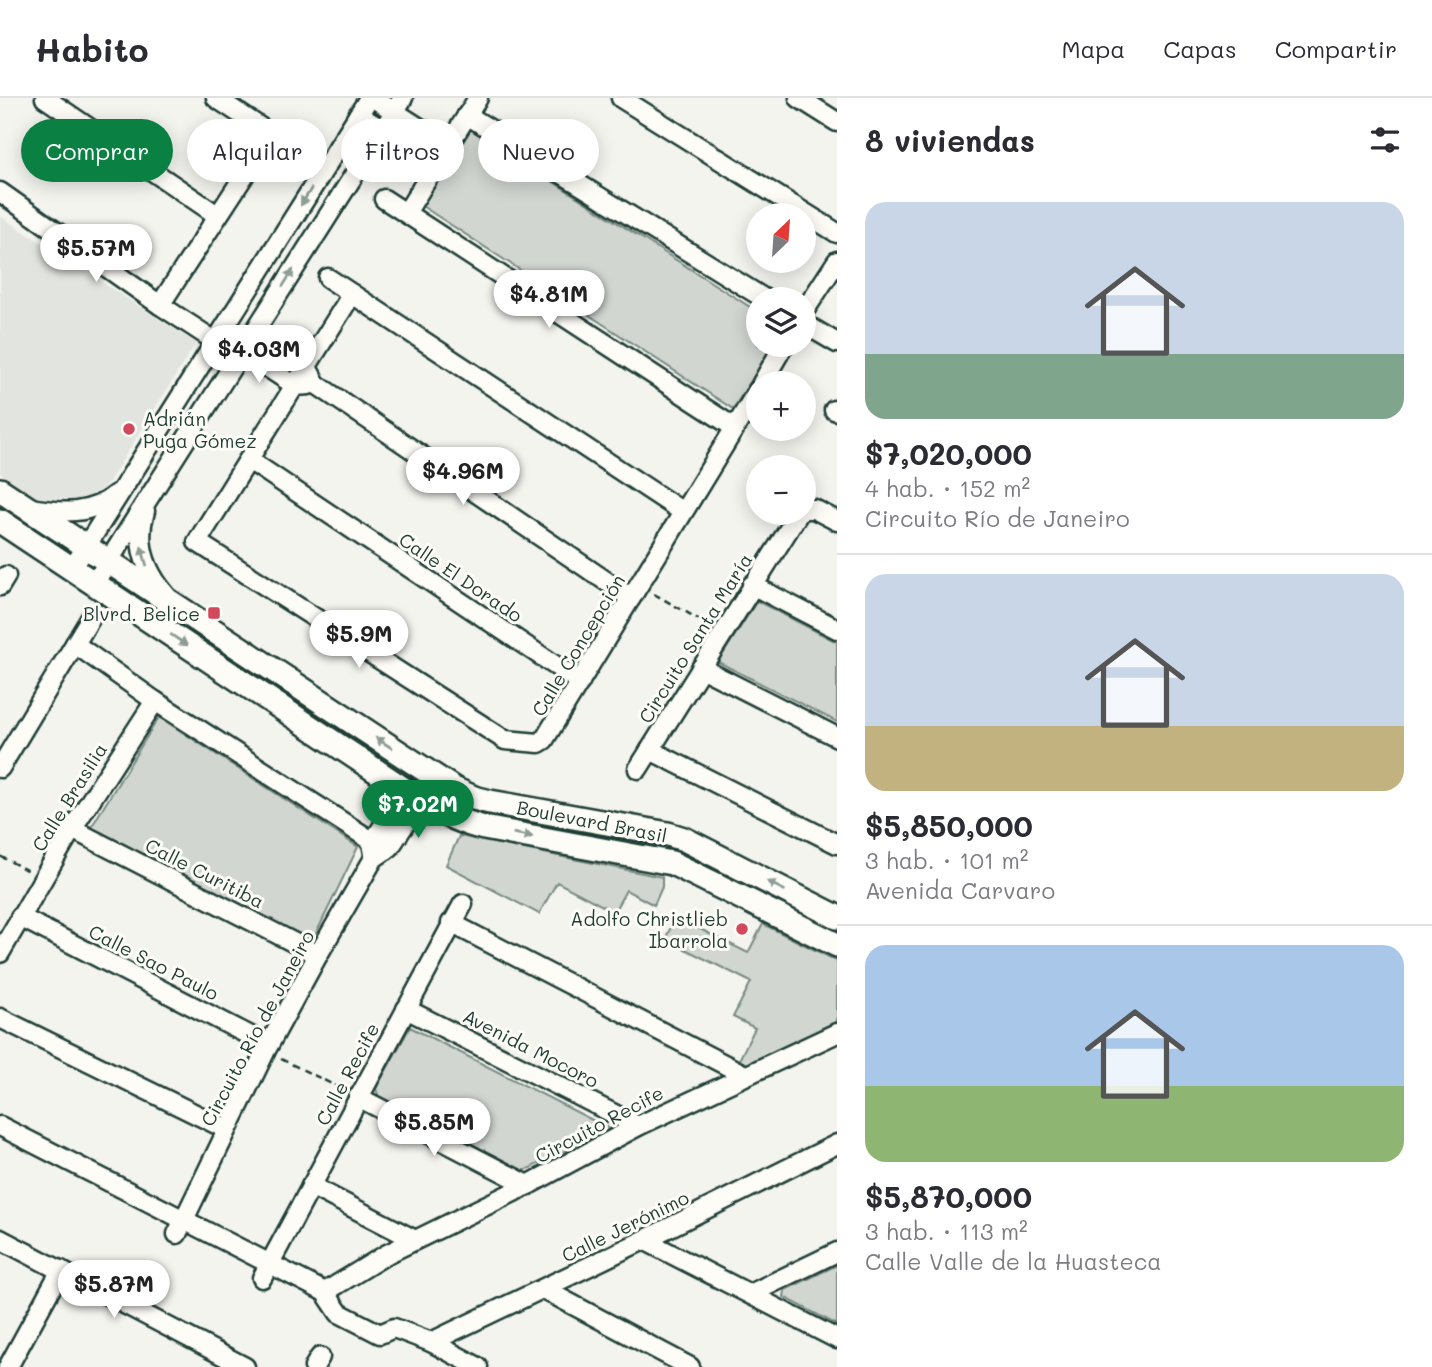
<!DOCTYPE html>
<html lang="es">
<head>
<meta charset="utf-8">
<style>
  :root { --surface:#fff; --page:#f2f2f3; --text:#2b2b33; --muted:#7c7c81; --line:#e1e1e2; --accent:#0b8043 }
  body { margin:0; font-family:Mali,sans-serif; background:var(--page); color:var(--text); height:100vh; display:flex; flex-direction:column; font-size:26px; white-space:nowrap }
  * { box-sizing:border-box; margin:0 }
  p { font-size:23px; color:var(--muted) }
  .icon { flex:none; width:38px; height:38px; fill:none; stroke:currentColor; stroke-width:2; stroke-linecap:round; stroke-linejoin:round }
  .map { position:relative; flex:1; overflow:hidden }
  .drawer { display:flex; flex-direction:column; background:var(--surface); width:595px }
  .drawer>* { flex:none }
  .hud { position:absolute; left:21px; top:21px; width:665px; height:63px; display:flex; gap:14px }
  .needle { width:46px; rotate:25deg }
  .tools { position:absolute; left:746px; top:105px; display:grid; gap:14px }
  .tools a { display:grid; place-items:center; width:70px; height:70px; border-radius:50%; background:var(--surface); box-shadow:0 4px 18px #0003; font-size:35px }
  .price { position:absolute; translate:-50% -60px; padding:0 16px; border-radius:24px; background:#fff; color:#222; font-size:23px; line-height:46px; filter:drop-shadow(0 2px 4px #0008) }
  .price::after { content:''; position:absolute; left:50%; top:42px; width:21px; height:16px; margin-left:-10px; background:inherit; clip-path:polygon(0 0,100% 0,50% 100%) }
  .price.current { background:var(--accent); color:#fff }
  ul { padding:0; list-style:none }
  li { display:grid; align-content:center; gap:14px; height:371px; padding:0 28px }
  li+li { border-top:2px solid var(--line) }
  li span { display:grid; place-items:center; height:217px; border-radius:21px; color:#555 }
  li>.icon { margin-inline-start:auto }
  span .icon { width:126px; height:126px; fill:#fffc; stroke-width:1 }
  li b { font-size:30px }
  h2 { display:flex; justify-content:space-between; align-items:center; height:84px; padding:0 28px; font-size:30px }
  .tag { padding:0 24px; border-radius:32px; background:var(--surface); box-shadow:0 4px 18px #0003; font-size:24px; line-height:63px }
  .tag.current { background:var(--accent); color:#fff }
  header { display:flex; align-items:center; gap:42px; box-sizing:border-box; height:98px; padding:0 35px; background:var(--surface); border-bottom:2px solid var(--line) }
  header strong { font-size:33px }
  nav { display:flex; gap:38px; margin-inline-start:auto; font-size:24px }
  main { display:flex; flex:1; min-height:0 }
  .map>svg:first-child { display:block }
  .built { fill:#e2e5df }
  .green { fill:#d1d6d1; stroke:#788a82; stroke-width:2 }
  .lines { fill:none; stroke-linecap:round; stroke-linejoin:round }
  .minor-casing { stroke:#1f3d34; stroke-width:23 }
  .major-casing { stroke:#1f3d34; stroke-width:28 }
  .path { stroke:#1f3d34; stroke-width:2.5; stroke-dasharray:7 5; stroke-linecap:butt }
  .minor { stroke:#fdfcf7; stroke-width:18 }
  .major { stroke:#fdfcf7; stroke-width:23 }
  .oneway { fill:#8e9c96 }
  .poi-dot { fill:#d1495b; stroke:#fdfcf7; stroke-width:2.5 }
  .labels { text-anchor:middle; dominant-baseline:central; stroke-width:6; stroke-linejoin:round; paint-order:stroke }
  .poi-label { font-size:19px; fill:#1f3d34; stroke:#fdfcf7; text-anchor:end }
  .street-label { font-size:19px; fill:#1f3d34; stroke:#fdfcf7 }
</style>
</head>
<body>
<header>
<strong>Habito</strong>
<nav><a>Mapa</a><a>Capas</a><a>Compartir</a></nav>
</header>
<main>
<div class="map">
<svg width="837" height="1269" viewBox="0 0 837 1269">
  <rect width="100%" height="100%" fill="#f4f4ef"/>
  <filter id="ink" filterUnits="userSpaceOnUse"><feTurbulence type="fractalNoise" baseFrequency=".0143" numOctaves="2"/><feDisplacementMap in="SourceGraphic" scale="14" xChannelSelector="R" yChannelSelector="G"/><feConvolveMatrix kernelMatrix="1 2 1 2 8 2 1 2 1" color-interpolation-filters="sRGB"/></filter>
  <g filter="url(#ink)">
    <polygon class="built" points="0,118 196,245 107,387 85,403 57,405 36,399 0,375"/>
    <g class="green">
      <polygon points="470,31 758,214 758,247 774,247 733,311 422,108"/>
      <polygon points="757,503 837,544 837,624 718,564"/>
      <polygon points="159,619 358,749 312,844 90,731"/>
      <polygon points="459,738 662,779 662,789 654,807 626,792 614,814 557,784 539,816 446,767"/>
      <polygon points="676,819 748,855 763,826 837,863 837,923 746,968 738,964 755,930 733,919 751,884 665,841"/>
      <polygon points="410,929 610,1031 524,1073 379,999 376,991"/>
      <polygon points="837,1167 837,1227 784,1199 785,1192"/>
    </g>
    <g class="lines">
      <g class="minor-casing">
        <g id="minor">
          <polyline points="45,0 217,117"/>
          <polyline points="373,0 448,48"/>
          <polyline points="621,0 837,135"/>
          <polyline points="799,0 837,24"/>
          <polyline points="358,17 438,64"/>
          <polyline points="467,17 765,201"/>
          <polyline points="0,94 160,207 215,243"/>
          <polyline points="384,101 735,330"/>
          <polyline points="406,115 478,0"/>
          <polyline points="328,180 683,414"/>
          <polyline points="352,196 197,444 505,642 539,645 544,642 758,292"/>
          <polyline points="160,207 270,38 266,33 216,0"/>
          <polyline points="803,215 837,163"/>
          <polyline points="803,225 837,245"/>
          <polyline points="252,237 307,269 316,286 631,500"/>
          <polyline points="242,253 296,288 309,287"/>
          <polyline points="762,285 784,247"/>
          <polyline points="834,312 837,313"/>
          <polyline points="249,362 580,584"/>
          <path d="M30,410C61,415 91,418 116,396"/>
          <polyline points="803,411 814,411 837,423"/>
          <path d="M145,413C135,445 145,473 166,497"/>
          <polyline points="72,471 369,0"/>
          <polyline points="94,486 403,0"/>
          <polyline points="752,487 837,531"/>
          <polyline points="0,488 6,478"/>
          <polyline points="75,546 155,603 386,752"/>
          <polyline points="701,570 837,639"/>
          <polyline points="650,652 837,746"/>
          <polyline points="0,670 90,521"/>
          <polyline points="638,671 799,415"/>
          <polyline points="72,731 318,857"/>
          <polyline points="374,756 372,745 406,693"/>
          <polyline points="20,819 268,947"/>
          <polyline points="451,825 745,977"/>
          <polyline points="0,855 72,731 155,603"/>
          <polyline points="406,911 638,1028"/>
          <polyline points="0,920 226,1031"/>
          <polyline points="358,999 528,1087"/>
          <polyline points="0,1028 325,1194 339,1215 380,1236 394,1230 431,1244 478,1269"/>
          <polyline points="311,1088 415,1142"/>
          <polyline points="177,1136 265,954 318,857 374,760 390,749 421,702"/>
          <polyline points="0,1141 245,1269"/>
          <polyline points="644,1142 837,1241"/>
          <polyline points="262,1180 463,806"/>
          <polyline points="543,1191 690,1269"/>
          <polyline points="325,1194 387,1156 528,1087 638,1028 837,935"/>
          <polyline points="750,1196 837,1154"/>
          <polyline points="431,1244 644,1142 837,1046"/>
          <polyline points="8,1269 61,1172"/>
          <polyline points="314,1269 320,1259"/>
        </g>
      </g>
      <g class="major-casing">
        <g id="major">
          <polyline points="0,392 454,691 474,700 490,704 668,736 684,741 837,819"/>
          <path d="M0,423L426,706C445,716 463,725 484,730L672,765L837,847"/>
        </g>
      </g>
      <g class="path">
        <polyline points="654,496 709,527"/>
        <polyline points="0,758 28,773"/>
        <polyline points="281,961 344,992"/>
      </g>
      <use href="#minor" class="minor"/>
      <use href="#major" class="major"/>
    </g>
    <defs><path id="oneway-solid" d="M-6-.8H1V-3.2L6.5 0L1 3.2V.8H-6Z" transform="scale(1.75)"/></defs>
    <g class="oneway">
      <use href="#oneway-solid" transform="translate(306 99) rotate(122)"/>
      <use href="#oneway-solid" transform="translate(288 180) rotate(-58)"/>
      <use href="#oneway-solid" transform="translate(144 458) rotate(-106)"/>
      <use href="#oneway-solid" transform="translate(179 542) rotate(34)"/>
      <use href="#oneway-solid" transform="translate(384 645) rotate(-147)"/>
      <use href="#oneway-solid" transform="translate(523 737) rotate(10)"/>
      <use href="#oneway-solid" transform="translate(776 788) rotate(-153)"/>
    </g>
  </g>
  <g class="poi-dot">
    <circle cx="129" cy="331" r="7"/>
    <rect x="207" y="508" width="14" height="14" rx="3.5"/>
    <circle cx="742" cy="831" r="7"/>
  </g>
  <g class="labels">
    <g class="poi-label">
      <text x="143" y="320" text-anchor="start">Adrián<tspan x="143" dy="22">Puga Gómez</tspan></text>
      <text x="200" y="515">Blvrd. Belice</text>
      <text x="728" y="820">Adolfo Christlieb<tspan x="728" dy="22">Ibarrola</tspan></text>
    </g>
    <g class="street-label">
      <text transform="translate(461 479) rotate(34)">Calle El Dorado</text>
      <text transform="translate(695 540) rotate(-58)">Circuito Santa María</text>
      <text transform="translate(578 547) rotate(-59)">Calle Concepción</text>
      <text transform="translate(69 699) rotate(-58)">Calle Brasilia</text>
      <text transform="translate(592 723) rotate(11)">Boulevard Brasil</text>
      <text transform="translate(205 775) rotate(27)">Calle Curitiba</text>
      <text transform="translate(154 864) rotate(27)">Calle Sao Paulo</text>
      <text transform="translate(257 930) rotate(-62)">Circuito Río de Janeiro</text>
      <text transform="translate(531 950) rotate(27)">Avenida Mocoro</text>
      <text transform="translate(347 976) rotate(-62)">Calle Recife</text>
      <text transform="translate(599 1026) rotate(-28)">Circuito Recife</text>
      <text transform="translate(625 1128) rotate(-26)">Calle Jerónimo</text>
    </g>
  </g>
</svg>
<div class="tools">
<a><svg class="needle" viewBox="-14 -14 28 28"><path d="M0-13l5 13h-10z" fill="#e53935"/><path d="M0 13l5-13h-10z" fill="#7c7c81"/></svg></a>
<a><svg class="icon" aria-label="layers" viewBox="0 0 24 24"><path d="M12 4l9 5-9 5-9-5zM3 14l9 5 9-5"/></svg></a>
<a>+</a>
<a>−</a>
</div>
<b class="price" style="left:96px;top:186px">$5.57M</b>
<b class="price" style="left:549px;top:232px">$4.81M</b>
<b class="price" style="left:259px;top:287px">$4.03M</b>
<b class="price" style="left:463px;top:409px">$4.96M</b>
<b class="price" style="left:359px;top:572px">$5.9M</b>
<b class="price current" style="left:418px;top:742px">$7.02M</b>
<b class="price" style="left:434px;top:1060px">$5.85M</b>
<b class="price" style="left:114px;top:1222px">$5.87M</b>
<div class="hud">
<a class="tag current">Comprar</a>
<a class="tag">Alquilar</a>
<a class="tag">Filtros</a>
<a class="tag">Nuevo</a>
</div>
</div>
<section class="drawer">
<h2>8 viviendas<svg class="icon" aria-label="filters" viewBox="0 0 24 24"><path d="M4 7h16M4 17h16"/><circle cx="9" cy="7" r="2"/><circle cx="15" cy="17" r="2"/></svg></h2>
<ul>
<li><span style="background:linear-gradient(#c9d6e8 70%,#7fa58c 0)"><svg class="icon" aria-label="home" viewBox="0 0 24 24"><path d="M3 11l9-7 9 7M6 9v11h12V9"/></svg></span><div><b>$7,020,000</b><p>4 hab. · 152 m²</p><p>Circuito Río de Janeiro</p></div></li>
<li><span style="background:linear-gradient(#c9d6e8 70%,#c2b280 0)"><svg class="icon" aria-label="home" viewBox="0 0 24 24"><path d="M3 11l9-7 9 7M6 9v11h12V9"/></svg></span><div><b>$5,850,000</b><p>3 hab. · 101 m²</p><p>Avenida Carvaro</p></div></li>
<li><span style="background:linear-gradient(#a9c7e8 65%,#8fb573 0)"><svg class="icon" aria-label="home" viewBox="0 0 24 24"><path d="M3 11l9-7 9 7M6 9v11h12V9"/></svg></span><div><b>$5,870,000</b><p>3 hab. · 113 m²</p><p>Calle Valle de la Huasteca</p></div></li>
</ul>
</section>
</main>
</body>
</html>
